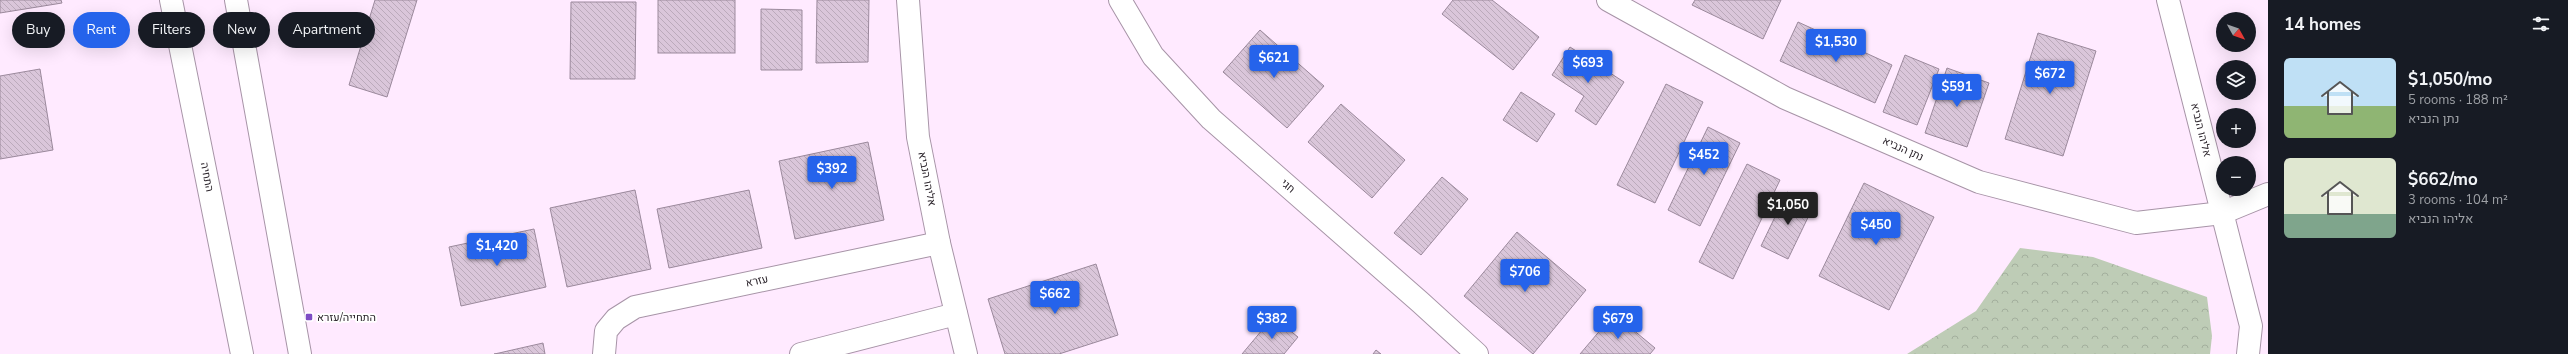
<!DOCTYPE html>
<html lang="en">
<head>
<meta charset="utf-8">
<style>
  :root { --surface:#171b24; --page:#242831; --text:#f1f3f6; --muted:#9ea1a6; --accent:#2563eb }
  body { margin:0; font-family:"Nunito Sans",Heebo,sans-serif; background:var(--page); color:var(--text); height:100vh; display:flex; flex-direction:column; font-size:15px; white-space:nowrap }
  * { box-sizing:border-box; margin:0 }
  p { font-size:13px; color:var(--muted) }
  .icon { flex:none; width:22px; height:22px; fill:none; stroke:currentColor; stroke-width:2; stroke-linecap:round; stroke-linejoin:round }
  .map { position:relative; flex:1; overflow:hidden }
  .panel { display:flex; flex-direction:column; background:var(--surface); width:300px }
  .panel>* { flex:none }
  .hud { position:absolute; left:12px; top:12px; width:380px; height:36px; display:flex; gap:8px }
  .needle { width:26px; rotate:130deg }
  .fabs { position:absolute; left:2216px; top:12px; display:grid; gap:8px }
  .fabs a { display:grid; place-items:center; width:40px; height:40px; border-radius:50%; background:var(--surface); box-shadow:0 4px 16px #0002; font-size:20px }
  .price { position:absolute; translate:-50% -34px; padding:0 9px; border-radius:4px; background:var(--accent); color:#fff; font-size:13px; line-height:26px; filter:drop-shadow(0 1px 2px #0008) }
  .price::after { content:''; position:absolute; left:50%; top:24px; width:12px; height:9px; margin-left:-6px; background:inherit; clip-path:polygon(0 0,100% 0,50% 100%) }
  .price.current { background:#222; color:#fff }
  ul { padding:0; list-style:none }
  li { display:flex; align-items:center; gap:12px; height:100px; padding:0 16px }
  li span { display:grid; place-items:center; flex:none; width:112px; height:80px; border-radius:6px; color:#555 }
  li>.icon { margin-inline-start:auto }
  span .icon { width:48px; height:48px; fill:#fffc; stroke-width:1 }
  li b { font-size:17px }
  h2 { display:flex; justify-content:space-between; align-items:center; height:48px; padding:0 16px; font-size:17px }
  .tag { padding:0 14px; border-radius:18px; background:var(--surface); box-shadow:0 4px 16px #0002; font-size:14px; line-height:36px }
  .tag.current { background:var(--accent); color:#fff }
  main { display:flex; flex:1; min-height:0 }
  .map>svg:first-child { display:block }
  .forest { fill:url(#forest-crowns) }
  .building { fill:url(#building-back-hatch); stroke:#9b899c }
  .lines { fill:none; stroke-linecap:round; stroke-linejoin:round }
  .minor-casing { stroke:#a794a7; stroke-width:24 }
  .minor { stroke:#fff; stroke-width:22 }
  .poi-dot { fill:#7e4cc4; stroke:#fff; stroke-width:1.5 }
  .labels { text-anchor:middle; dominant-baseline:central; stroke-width:3.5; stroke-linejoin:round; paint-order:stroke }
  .street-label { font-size:11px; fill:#2b242b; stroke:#fff }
  .poi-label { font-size:11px; fill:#2b242b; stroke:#fff; text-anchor:start }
</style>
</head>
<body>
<main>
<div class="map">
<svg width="2268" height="354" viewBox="0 0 2268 354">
  <defs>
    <pattern id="forest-crowns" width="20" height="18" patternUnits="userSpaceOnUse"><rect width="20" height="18" fill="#beccb6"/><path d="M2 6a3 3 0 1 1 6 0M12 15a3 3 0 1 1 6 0" fill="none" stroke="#a3af9d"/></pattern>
    <pattern id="building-back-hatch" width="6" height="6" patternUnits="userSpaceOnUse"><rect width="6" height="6" fill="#dac6da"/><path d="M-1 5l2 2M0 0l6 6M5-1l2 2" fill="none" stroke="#bab"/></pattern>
  </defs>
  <rect width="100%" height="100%" fill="#ffeaff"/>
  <polygon class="forest" points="2020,248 2093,257 2207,297 2212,336 2210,354 1907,354 1976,311"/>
  <g class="building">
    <polygon points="0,0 61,0 62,3 0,13"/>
    <polygon points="375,0 417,0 387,97 349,85"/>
    <rect x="658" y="0" width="77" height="53"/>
    <polygon points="817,0 869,0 868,62 816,63"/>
    <polygon points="1453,0 1492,0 1539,37 1513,70 1442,14"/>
    <polygon points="1695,0 1781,0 1763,39 1692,5"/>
    <polygon points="571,2 636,2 635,79 570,79"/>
    <polygon points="761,9 802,10 802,70 761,70"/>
    <polygon points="1798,22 1892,65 1875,103 1780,61"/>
    <polygon points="1260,30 1324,86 1287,128 1223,72"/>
    <polygon points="2038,33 2096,51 2063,156 2005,139"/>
    <polygon points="1570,47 1624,82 1596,125 1575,111 1584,96 1552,75"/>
    <polygon points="1905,55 1939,69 1917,125 1883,112"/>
    <polygon points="1947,68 1989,83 1967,147 1925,133"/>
    <polygon points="40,69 53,150 0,159 0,76"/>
    <polygon points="1666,84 1703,102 1655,203 1617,185"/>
    <polygon points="1521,92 1555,114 1537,142 1503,120"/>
    <polygon points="1341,104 1405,160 1372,198 1308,142"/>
    <polygon points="1708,127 1740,143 1700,226 1668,210"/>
    <polygon points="868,142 884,220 795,239 779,161"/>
    <polygon points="1747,164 1780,180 1733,279 1699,262"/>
    <polygon points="1442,177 1468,199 1421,255 1394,233"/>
    <polygon points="1864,183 1934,217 1889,310 1819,276"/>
    <polygon points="635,190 651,269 567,287 550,208"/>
    <polygon points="749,190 762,248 669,268 657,209"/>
    <polygon points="1787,192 1814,205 1788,259 1761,246"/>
    <polygon points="534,229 546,287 461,306 449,247"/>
    <polygon points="1517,232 1586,290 1533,354 1464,296"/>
    <polygon points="1096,264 1118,335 1059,354 1005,354 988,299"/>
    <polygon points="1614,314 1655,348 1650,354 1580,354"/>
    <polygon points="1273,317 1298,337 1284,354 1242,354"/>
    <polygon points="543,343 545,354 494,354 499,353"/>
    <polygon points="1376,350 1381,354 1373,354"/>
  </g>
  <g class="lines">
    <g class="minor-casing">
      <g id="minor">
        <polyline points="171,0 242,354"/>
        <polyline points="236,0 300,354"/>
        <polyline points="908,0 918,137 939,243 966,354"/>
        <polyline points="1120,0 1153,56 1211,119 1420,302 1477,354"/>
        <polyline points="1608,0 1785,98 1979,182 2136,223 2222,213 2268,194"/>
        <polyline points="2168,0 2251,326 2248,354"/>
        <polyline points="604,354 606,331 616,319 635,307 939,243"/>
        <polyline points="801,354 956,314"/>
      </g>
    </g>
    <use href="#minor" class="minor"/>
  </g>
  <rect class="poi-dot" x="305" y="313" width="8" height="8" rx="2"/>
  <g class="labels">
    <g class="street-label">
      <text transform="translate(2201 130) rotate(76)">אליהו הנביא</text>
      <text transform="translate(1903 149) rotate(24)">נתן הנביא</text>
      <text transform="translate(207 177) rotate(79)">התחיה</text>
      <text transform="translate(927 179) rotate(79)">אליהו הנביא</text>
      <text transform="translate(1288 186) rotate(41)">חגי</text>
      <text transform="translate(757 281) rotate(-12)">עזרא</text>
    </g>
    <g class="poi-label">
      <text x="317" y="317">התחייה/עזרא</text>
    </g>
  </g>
</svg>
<div class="fabs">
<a><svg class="needle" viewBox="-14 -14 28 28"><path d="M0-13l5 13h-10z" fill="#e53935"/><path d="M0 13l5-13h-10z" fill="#9ea1a6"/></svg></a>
<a><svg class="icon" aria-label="layers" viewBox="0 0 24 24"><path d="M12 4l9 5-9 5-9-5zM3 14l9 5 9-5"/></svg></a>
<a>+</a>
<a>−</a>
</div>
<b class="price" style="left:1836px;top:63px">$1,530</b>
<b class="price" style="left:1274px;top:79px">$621</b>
<b class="price" style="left:1588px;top:84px">$693</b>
<b class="price" style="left:2050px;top:95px">$672</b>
<b class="price" style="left:1957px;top:108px">$591</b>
<b class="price" style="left:1704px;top:176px">$452</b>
<b class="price" style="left:832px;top:190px">$392</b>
<b class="price current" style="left:1788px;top:226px">$1,050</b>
<b class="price" style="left:1876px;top:246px">$450</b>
<b class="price" style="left:497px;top:267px">$1,420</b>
<b class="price" style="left:1525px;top:293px">$706</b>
<b class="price" style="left:1055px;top:315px">$662</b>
<b class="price" style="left:1272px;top:340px">$382</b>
<b class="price" style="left:1618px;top:340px">$679</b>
<div class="hud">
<a class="tag">Buy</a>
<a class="tag current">Rent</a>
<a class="tag">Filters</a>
<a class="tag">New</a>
<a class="tag">Apartment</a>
</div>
</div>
<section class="panel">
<h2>14 homes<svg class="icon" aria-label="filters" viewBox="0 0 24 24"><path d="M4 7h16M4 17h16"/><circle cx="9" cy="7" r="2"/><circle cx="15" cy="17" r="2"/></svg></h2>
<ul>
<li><span style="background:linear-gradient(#bfe0f5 60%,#8fb573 0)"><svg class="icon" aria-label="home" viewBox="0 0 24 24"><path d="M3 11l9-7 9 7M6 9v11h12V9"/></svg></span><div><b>$1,050/mo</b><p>5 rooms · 188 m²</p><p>נתן הנביא</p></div></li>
<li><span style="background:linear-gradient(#dfe7d0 70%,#7fa58c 0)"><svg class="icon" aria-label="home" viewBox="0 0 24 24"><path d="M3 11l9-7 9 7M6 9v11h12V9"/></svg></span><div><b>$662/mo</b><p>3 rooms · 104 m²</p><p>אליהו הנביא</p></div></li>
</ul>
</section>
</main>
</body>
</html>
